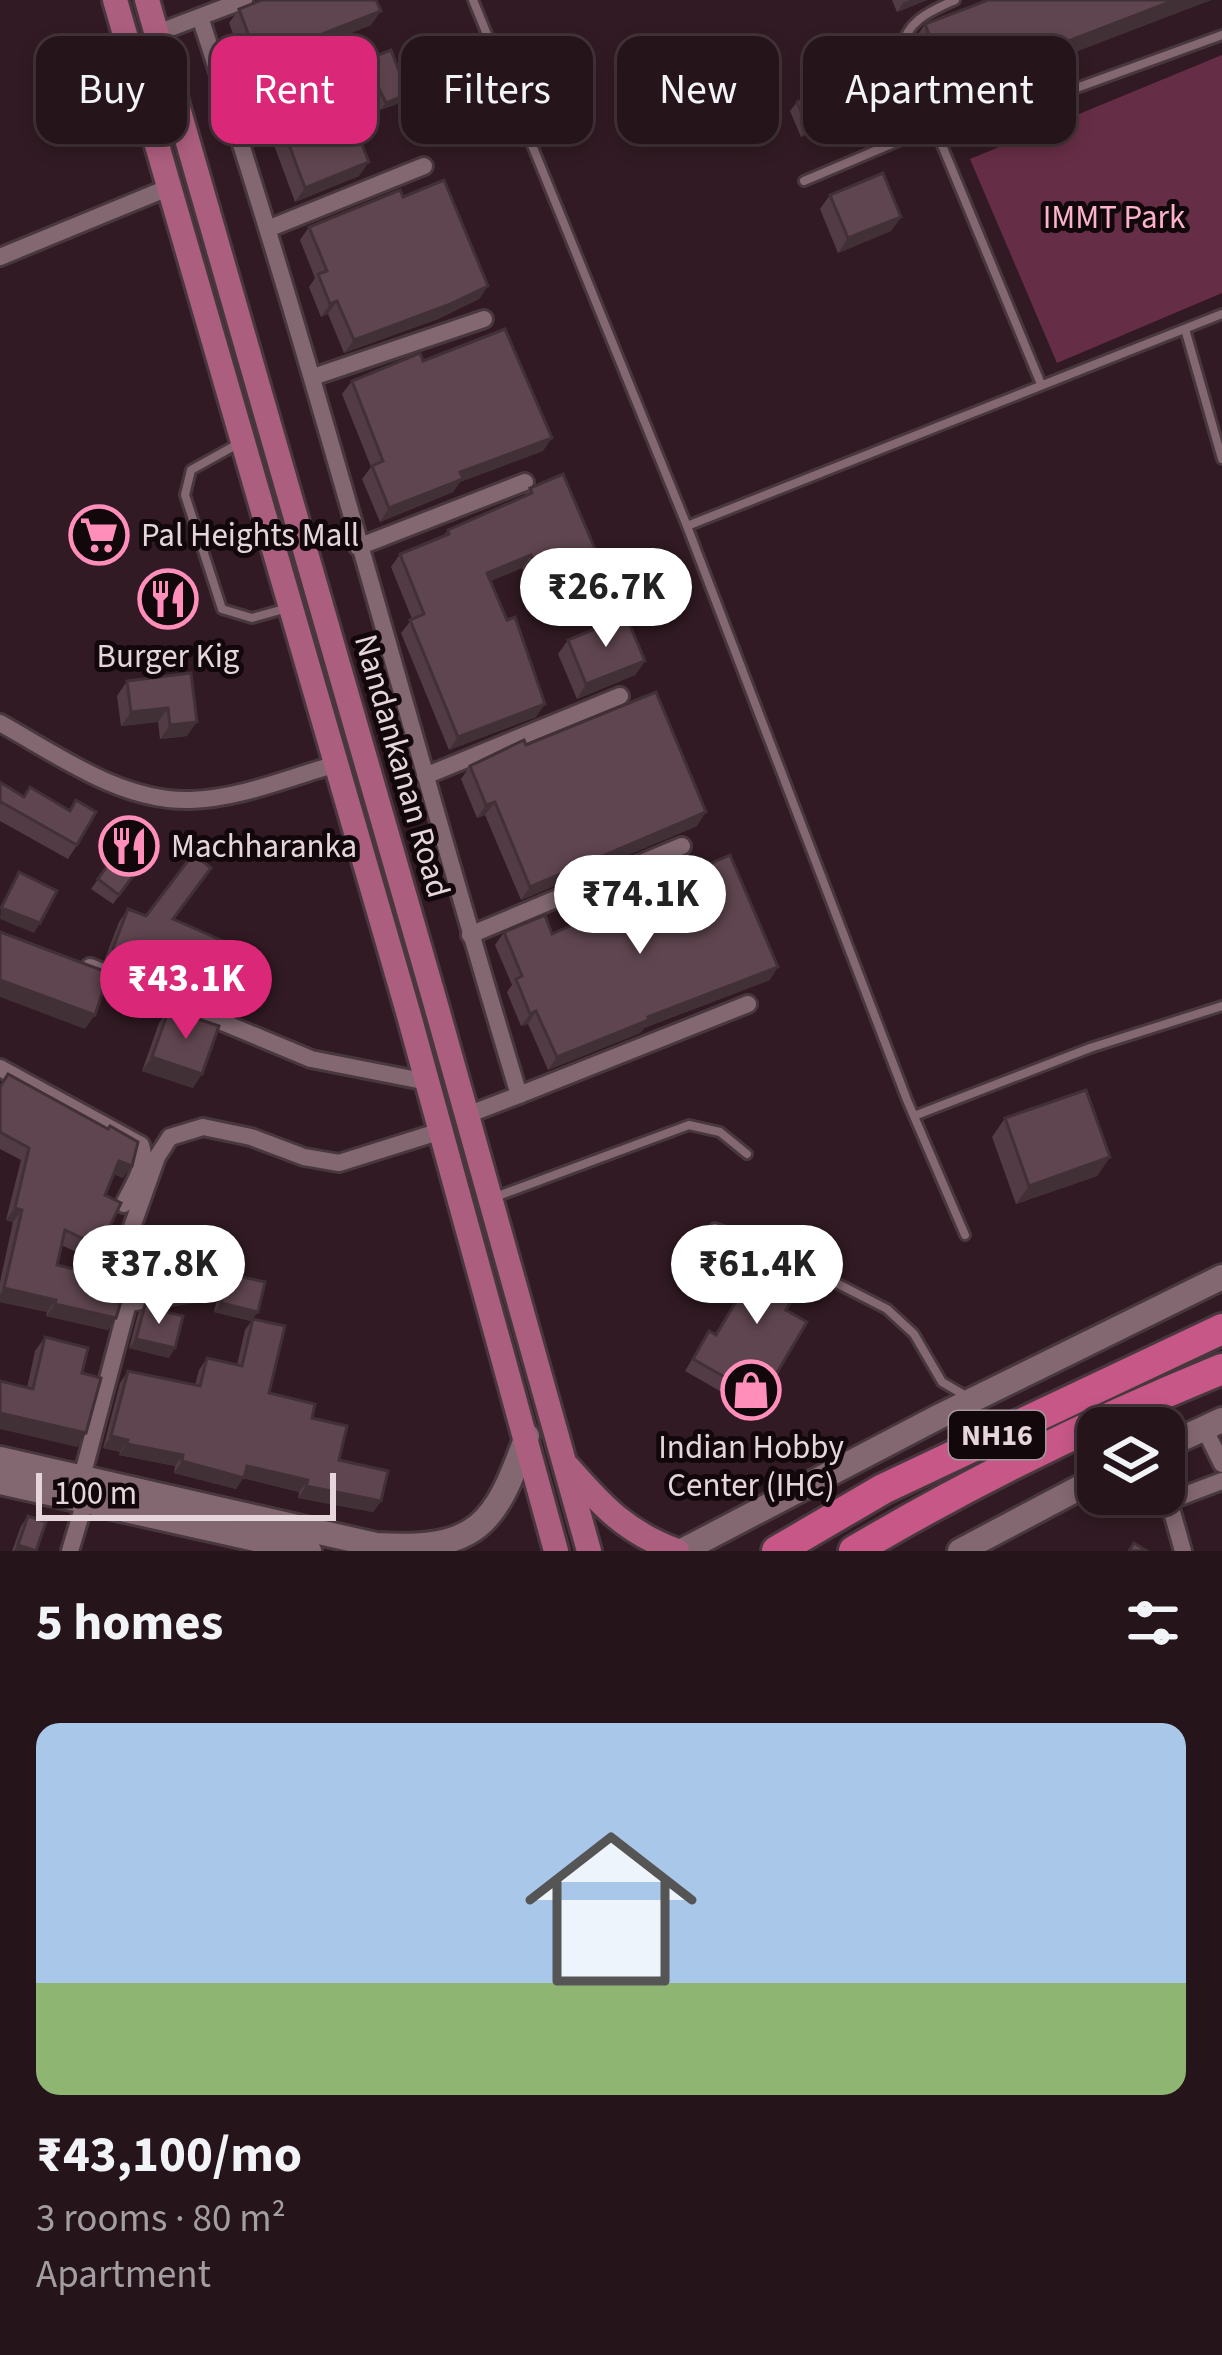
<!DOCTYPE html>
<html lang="en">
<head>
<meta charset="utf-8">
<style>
  :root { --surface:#25141a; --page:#2d1d23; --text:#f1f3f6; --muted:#a39ea2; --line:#423339; --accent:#db2777 }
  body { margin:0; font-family:"Source Sans 3",sans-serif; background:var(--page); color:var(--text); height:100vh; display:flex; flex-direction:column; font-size:45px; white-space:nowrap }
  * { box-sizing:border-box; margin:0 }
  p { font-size:39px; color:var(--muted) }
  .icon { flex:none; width:66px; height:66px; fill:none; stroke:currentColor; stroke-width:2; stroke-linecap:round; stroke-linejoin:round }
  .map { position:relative; height:1551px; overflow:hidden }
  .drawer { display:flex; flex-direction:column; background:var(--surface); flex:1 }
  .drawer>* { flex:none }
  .banner { position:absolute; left:36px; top:36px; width:1152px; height:108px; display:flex; gap:24px }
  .tools { position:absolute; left:1077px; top:1407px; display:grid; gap:24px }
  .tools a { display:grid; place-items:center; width:108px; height:108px; border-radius:24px; background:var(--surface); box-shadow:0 6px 18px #0003,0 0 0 3px var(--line); font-size:60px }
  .scale { position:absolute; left:36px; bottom:30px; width:300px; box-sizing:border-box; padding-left:12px; border:6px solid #e6d6dc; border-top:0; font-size:33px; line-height:42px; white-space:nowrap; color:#e6d6dc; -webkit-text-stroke:9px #12080c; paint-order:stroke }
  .price { position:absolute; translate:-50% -102px; padding:0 27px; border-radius:42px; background:#fff; color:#222; font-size:39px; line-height:78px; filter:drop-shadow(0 3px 6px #0008) }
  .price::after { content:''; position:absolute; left:50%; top:72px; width:36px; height:27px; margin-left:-18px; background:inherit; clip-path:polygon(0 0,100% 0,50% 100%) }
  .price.active { background:var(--accent); color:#fff }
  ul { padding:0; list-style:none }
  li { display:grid; align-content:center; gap:24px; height:636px; padding:0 36px }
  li+li { border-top:3px solid var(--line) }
  li span { display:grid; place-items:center; height:372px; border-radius:24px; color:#555 }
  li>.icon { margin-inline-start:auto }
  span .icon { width:216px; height:216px; fill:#fffc; stroke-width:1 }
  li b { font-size:51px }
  h2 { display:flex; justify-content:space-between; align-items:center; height:144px; padding:0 36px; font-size:51px }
  .chip { padding:0 42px; border-radius:24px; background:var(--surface); box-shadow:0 6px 18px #0003,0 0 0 3px var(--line); font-size:42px; line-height:108px }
  .chip.active { background:var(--accent); color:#fff }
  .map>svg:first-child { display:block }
  .green { fill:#662e46 }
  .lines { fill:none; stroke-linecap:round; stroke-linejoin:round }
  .lane-casing { stroke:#49373e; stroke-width:14 }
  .street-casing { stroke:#49373e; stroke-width:22 }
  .secondary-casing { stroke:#49373e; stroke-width:30 }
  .primary-casing { stroke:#49373e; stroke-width:30 }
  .highway-casing { stroke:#49373e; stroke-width:36 }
  .lane { stroke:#836871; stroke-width:8 }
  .street { stroke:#836871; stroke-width:16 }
  .secondary { stroke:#836871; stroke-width:24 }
  .primary { stroke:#ac5e7e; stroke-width:24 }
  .highway { stroke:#c75787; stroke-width:30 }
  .wall { fill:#523b44 }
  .shaded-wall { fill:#423037 }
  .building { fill:#5f454f; stroke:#423037; stroke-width:3 }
  .labels { text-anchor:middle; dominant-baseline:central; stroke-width:10; stroke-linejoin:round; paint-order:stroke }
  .shield { fill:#12080c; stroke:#a6989e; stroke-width:3 }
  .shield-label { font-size:30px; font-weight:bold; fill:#e6d6dc }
  .park-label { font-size:33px; fill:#fcb2cd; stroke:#12080c }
  .poi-label { font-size:33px; fill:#e6d6dc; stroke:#12080c; text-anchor:start }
  .street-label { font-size:33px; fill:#e6d6dc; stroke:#12080c }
</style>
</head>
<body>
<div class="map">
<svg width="1222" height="1551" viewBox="0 0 1222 1551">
  <rect width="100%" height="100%" fill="#311a23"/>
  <polygon class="green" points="1222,55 1222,293 1057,363 970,159"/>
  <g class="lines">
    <g class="lane-casing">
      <g id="lane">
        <polyline points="473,0 687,526 907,1100 965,1235"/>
        <path d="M939,137L902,48C907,20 931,11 955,0"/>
        <polyline points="804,181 934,126"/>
        <polyline points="1185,329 1222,459"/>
        <polyline points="1041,384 939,138 1222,35"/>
        <polyline points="236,445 191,470 185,495 222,609 252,618 284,609"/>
        <polyline points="687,526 1222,314"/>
        <polyline points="914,1116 1090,1048 1222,1006"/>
        <polyline points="495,1197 689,1125 720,1132 747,1154"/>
        <polyline points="715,1228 766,1247 887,1309 914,1334 942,1382 966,1396"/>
      </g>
    </g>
    <g class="street-casing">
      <g id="street">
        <path d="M200,17C318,373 410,736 519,1095L748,1004"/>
        <polyline points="157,33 244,0"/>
        <polyline points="270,228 424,166"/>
        <polyline points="0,257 170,187"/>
        <polyline points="313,377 484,319"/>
        <polyline points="358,547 525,482"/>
        <path d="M0,723C58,755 121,802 190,800C239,799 290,777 337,764"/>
        <polyline points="425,776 620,696"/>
        <polyline points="470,935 682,846"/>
        <polyline points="90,967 311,1059 428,1082"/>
        <path d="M0,1068L141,1145C148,1165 133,1185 124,1204"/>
        <polyline points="467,1115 519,1095"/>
        <polyline points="127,1241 157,1157 170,1137 203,1127 251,1137 304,1157 339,1163 441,1131"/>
        <polyline points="1204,1428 1222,1464"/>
        <polyline points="82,1477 128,1303 195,1292"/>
        <polyline points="70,1551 85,1501"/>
        <polyline points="1183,1551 1169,1501 1222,1481"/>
      </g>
    </g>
    <g class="secondary-casing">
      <g id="secondary">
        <polyline points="1164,1447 1222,1420"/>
        <path d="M0,1459L376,1545C478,1551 495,1525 527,1436"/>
        <polyline points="0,1482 309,1551"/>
        <polyline points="682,1551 942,1415 1222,1277"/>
        <polyline points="960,1551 1098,1478"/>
      </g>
    </g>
    <g class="primary-casing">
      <g id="primary">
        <polyline points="115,0 408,1012 556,1551"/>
        <polyline points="147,0 436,1005 589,1551"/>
        <path d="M568,1467C603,1507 626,1532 677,1551"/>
      </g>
    </g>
    <g class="highway-casing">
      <g id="highway">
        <polyline points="777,1551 883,1489 1222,1329"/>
        <path d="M854,1551C972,1481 1095,1421 1222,1369"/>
      </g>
    </g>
    <use href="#lane" class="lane"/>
    <use href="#street" class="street"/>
    <use href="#secondary" class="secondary"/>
    <use href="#primary" class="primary"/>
    <use href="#highway" class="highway"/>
  </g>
  <g class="wall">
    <polygon points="892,0 927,0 897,12"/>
    <polygon points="988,0 1211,0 936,105 912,43 925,24"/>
    <polygon points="239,9 371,25 320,45 359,176 295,202 229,23"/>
    <polygon points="365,60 408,94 402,102 380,110 359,68"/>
    <polygon points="797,102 850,111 843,120 801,137 790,111"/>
    <polygon points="830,195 901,217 891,231 838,253 820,209"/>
    <polygon points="403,197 488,286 479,299 438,319 344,353 328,314 321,317 309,287 315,278 300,240 309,227"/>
    <polygon points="423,361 543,451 460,482 453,492 380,522 362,479 371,467 342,394 352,381"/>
    <polygon points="530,488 607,577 598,590 540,614 522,568 490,581 536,717 449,750 401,633 412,619 391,567 400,554 443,537 448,530 523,497"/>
    <polygon points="568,640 645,661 635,675 577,699 558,654"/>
    <polygon points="191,673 187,736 160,739 158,722 121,726 117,696 127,681"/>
    <polygon points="470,766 697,826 521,900 485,815 477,818 461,779"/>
    <polygon points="0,782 24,796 69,810 76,800 77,845 68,859 0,821"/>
    <polygon points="130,834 152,850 113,904 91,889"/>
    <polygon points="128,909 146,916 173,919 223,984 214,997 154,970 148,978 104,961 119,922"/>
    <polygon points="504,932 552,934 770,980 644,1028 640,1033 548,1070 528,1024 521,1026 507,992 512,985 495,945"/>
    <polygon points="169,1009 193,1088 142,1071 159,1023"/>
    <polygon points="8,1074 123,1178 114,1174 105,1195 100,1247 92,1259 61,1245 57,1265 116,1318 108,1330 46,1316 47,1312 0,1302 0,1282 13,1222 6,1220 21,1160 0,1149 0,1085"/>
    <polygon points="1005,1118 1110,1157 1097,1176 1016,1204 992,1137"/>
    <polygon points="151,1240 166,1275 159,1285 151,1286 136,1280 144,1249"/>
    <polygon points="762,1247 786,1310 762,1398 753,1410 685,1371 709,1331 715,1334 744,1287 739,1284"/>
    <polygon points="228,1274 251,1321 214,1312 221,1283"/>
    <polygon points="145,1305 157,1310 169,1358 129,1348 138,1314"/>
    <polygon points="253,1319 269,1393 312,1418 339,1460 381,1501 373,1512 298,1498 299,1492 243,1478 236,1489 174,1473 175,1466 119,1455 120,1452 103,1448 120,1383 128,1371 195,1385 199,1370 207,1358 237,1365 245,1330"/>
    <polygon points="45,1337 82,1373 86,1433 77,1447 27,1388 35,1351"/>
    <polygon points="28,1516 36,1551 12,1551 21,1526"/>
  </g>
  <g class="shaded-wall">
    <polygon points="910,0 927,0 897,12 903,3"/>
    <polygon points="1175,0 1211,0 936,105 949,87"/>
    <polygon points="381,11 371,25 307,51 317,36"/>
    <polygon points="408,94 402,102 380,110 386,103"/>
    <polygon points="850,111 843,120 801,137 808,128"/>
    <polygon points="369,162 359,176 295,202 305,188"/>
    <polygon points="901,217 891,231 838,253 848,238"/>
    <polygon points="488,286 479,299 438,319 344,353 354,340"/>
    <polygon points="337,301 328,314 321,317 330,304"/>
    <polygon points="552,438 543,451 460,482 453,492 380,522 389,508 460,472"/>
    <polygon points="531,555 522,568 478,586 487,573"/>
    <polygon points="607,577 598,590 540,614 549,601"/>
    <polygon points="645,661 635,675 577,699 586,684"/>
    <polygon points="545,704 536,717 449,750 458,737"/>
    <polygon points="168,708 158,722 121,726 131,712"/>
    <polygon points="197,722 187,736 160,739 170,725"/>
    <polygon points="495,802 485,815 477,818 486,805"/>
    <polygon points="706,812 697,826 521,900 530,887"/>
    <polygon points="1,908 40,923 34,933 0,919"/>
    <polygon points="113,948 157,965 148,978 104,961"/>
    <polygon points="778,967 770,980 644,1028 640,1033 548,1070 557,1057 648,1017"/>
    <polygon points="0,980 95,1015 85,1029 0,997"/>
    <polygon points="536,1011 528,1024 521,1026 530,1014"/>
    <polygon points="152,1057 202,1074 193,1088 142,1071"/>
    <polygon points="1110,1157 1097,1176 1016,1204 1029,1186"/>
    <polygon points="119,1161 132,1166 123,1178 111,1173"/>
    <polygon points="15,1208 22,1210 13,1222 6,1220"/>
    <polygon points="166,1275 159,1285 151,1286 157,1277"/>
    <polygon points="4,1288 56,1300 47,1312 0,1302 0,1295"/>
    <polygon points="221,1303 258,1312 251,1321 214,1312"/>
    <polygon points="55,1304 116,1318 108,1330 46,1316"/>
    <polygon points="136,1339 175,1348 169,1358 129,1348"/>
    <polygon points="0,1413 86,1433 77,1447 0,1429"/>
    <polygon points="111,1436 128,1440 120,1452 103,1448"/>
    <polygon points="127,1444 183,1455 175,1466 119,1455"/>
    <polygon points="182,1461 247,1466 308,1480 299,1492 243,1478 236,1489 174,1473"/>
    <polygon points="306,1486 381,1501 373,1512 298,1498"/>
    <polygon points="18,1545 35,1551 14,1551"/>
  </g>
  <g class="building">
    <polygon points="262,0 376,0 381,11 317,36 369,162 305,188 239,9"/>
    <polygon points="988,0 1175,0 949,87 925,24"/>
    <polygon points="391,50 408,94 386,103 365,60"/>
    <polygon points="839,84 850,111 808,128 797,102"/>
    <polygon points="883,173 901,217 848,238 830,195"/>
    <polygon points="444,180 488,286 448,305 354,340 337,301 330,304 318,274 327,271 309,227 400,190 403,197"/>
    <polygon points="505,329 552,438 460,472 463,479 389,508 372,466 383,461 352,381 420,353 423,361"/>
    <polygon points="563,474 607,577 549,601 531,555 487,573 507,620 515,617 545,704 458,737 410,620 424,614 400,554 449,534 448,530 532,493 530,488"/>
    <polygon points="626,616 645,661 586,684 568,640"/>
    <polygon points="191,673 197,722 170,725 168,708 131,712 127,681"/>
    <polygon points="656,692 706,812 530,887 495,802 486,805 470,766 524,740 526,745"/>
    <polygon points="0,782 24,797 30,787 70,811 76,800 96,812 77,845 1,802 0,804"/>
    <polygon points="130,834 152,850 119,895 98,879"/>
    <polygon points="193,854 211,868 173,919 239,948 223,984 161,956 157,965 113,948 128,909 146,916"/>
    <polygon points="730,855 778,967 648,1017 649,1020 557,1057 536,1011 530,1014 516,979 522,976 504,932 545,915 552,934"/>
    <polygon points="19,872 57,891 40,923 1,908"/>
    <polygon points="0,932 109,973 95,1015 0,980"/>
    <polygon points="169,1009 219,1026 202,1074 152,1057"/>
    <polygon points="8,1074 108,1129 110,1126 138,1142 132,1166 119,1161 105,1195 121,1203 100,1247 65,1230 57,1265 127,1282 116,1318 55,1304 56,1300 4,1288 22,1210 15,1208 29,1148 0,1132 0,1087"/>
    <polygon points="1086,1090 1110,1157 1029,1186 1005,1118"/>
    <polygon points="151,1240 173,1245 166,1275 157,1277 143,1270"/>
    <polygon points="762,1247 808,1275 786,1310 807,1322 762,1398 693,1359 709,1331 716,1335 752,1275 747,1272"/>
    <polygon points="228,1274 265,1282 258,1312 221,1303"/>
    <polygon points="159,1302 157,1310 183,1316 175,1348 136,1339 145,1305"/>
    <polygon points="253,1319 285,1326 269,1393 315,1404 312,1418 347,1426 339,1460 388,1471 381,1501 306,1486 308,1480 247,1466 244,1478 182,1461 183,1455 127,1444 128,1440 111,1436 128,1371 200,1386 207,1358 242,1366"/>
    <polygon points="45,1337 88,1348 82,1373 101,1378 86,1433 0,1413 0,1381 33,1389"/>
    <polygon points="28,1516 46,1522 36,1551 18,1545"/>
    <polygon points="1134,1543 1147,1551 1129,1551"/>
  </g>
  <defs>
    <g id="supermarket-ring" transform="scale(3)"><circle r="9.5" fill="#12080c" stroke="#ff8ebb" stroke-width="1.5"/><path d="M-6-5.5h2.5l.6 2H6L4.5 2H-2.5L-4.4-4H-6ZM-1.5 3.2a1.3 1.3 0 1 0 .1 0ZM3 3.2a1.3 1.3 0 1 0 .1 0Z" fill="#ff8ebb"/></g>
    <g id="restaurant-ring" transform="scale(3)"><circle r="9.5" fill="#12080c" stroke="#ff8ebb" stroke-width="1.5"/><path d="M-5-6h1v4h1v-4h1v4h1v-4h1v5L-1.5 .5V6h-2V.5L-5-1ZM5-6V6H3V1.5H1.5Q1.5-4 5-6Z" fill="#ff8ebb"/></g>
    <g id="shop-ring" transform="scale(3)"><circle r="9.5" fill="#12080c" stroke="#ff8ebb" stroke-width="1.5"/><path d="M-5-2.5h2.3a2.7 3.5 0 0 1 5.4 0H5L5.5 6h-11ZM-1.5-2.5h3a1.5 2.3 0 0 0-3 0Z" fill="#ff8ebb"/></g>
  </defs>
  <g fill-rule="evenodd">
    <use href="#supermarket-ring" x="99" y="535"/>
    <use href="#restaurant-ring" x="168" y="599"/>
    <use href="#restaurant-ring" x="129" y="846"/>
    <use href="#shop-ring" x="751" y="1390"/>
  </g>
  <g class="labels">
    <rect class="shield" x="949" y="1411" width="96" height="48" rx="9"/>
    <g class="shield-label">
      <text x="997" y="1435">NH16</text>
    </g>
    <g class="park-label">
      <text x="1114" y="217">IMMT Park</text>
    </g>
    <g class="poi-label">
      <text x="141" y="535">Pal Heights Mall</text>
      <text x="168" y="656" text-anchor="middle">Burger Kig</text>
      <text x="171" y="846">Machharanka</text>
      <text x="751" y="1447" text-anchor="middle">Indian Hobby<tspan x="751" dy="38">Center (IHC)</tspan></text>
    </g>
    <g class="street-label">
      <text transform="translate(402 766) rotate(74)">Nandankanan Road</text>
    </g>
  </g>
</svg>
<div class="tools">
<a><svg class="icon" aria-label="layers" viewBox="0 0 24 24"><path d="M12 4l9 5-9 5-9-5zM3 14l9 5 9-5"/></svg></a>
</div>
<div class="scale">100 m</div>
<b class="price" style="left:606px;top:650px">₹26.7K</b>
<b class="price" style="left:640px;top:957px">₹74.1K</b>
<b class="price active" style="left:186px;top:1042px">₹43.1K</b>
<b class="price" style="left:159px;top:1327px">₹37.8K</b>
<b class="price" style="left:757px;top:1327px">₹61.4K</b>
<div class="banner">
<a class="chip">Buy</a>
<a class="chip active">Rent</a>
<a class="chip">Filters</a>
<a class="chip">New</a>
<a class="chip">Apartment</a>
</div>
</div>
<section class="drawer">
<h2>5 homes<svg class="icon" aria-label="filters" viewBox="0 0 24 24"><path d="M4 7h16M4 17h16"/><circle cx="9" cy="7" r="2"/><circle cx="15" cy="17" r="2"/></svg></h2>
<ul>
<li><span style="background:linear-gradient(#a9c7e8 70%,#8fb573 0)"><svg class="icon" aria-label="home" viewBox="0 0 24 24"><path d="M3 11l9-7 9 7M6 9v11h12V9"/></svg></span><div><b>₹43,100/mo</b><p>3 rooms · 80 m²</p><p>Apartment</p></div></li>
</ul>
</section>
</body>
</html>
